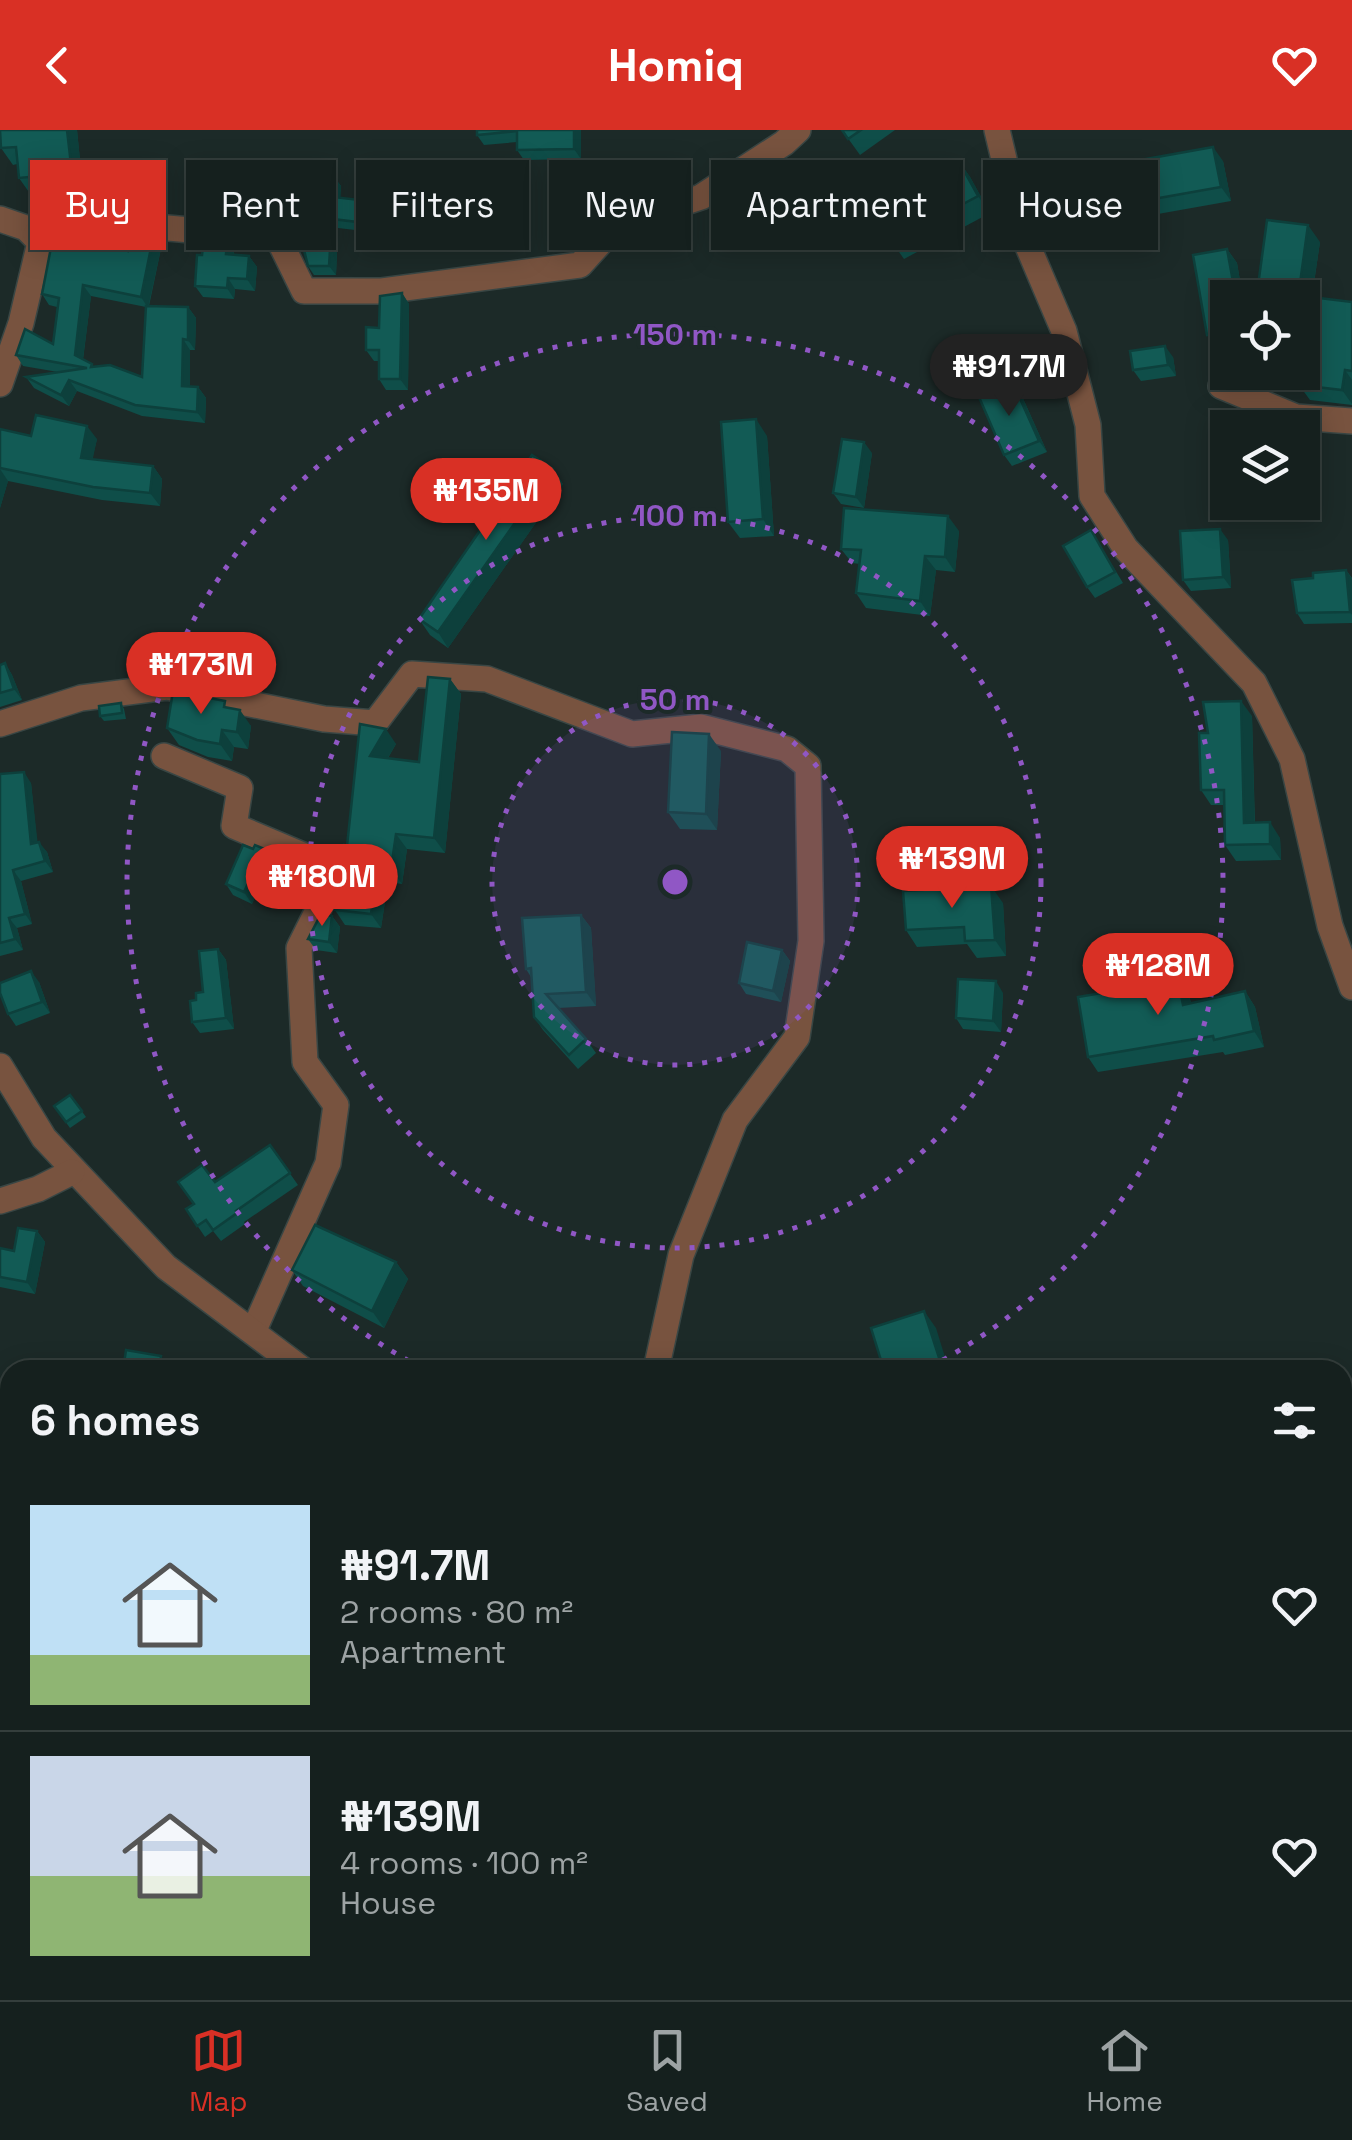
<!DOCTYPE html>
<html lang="en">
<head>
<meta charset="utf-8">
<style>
  :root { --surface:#15201e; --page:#1e2827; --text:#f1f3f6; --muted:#9da3a4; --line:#343e3c; --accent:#d93025 }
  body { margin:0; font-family:"Space Grotesk",sans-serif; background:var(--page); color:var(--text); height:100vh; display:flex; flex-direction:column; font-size:38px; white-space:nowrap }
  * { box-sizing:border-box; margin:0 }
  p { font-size:32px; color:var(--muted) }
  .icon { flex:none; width:55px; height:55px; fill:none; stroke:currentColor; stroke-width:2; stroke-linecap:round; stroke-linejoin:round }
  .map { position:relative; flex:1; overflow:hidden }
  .sheet { position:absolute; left:0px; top:1230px; width:1352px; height:640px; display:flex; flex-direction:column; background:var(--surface); border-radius:30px 30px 0 0; box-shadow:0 5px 25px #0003,0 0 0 2px var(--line) }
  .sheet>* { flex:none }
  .top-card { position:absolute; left:30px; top:30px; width:1292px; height:90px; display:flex; gap:20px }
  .buttons { position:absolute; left:1210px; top:150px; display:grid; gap:20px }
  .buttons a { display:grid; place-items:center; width:110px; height:110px; border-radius:0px; background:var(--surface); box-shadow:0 5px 25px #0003,0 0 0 2px var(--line); font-size:50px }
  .price { position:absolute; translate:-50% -85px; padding:0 22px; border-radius:35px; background:var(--accent); color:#fff; font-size:32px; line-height:65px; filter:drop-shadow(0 2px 5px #0008) }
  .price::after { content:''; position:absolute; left:50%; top:60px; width:30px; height:22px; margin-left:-15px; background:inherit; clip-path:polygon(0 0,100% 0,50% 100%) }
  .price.selected { background:#222; color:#fff }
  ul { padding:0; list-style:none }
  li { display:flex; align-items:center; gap:30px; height:250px; padding:0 30px }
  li+li { border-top:2px solid var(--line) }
  li span { display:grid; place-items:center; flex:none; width:280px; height:200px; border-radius:0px; color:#555 }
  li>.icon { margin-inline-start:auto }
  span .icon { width:120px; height:120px; fill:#fffc; stroke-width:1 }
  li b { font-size:42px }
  h2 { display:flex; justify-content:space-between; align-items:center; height:120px; padding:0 30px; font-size:42px }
  .chip { padding:0 35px; border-radius:0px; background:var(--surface); box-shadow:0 5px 25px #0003,0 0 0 2px var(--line); font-size:35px; line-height:90px }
  .chip.selected { background:var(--accent); color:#fff }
  header { display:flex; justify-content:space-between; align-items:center; height:130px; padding:0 30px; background:var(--accent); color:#fff; font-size:45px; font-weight:700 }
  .dock { display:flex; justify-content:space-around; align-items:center; height:140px; border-top:2px solid var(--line); background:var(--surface); font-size:28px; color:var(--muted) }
  .dock a { display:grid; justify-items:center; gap:5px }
  .dock .selected { color:var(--accent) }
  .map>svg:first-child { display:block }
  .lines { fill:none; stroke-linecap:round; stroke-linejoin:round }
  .minor-casing { stroke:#394644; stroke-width:28 }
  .minor { stroke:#78533f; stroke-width:25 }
  .wall { fill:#0f4e49; fill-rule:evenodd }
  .shaded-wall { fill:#0d403c }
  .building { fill:#125b55; stroke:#0d403c; stroke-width:2.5 }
  .ring { fill:none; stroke:#9057c5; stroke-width:5; stroke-dasharray:5 10 }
  .centre { fill:#9057c5; stroke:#1c2a28; stroke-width:5 }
  .ring-label { font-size:30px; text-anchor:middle; font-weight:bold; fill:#9057c5; stroke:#1c2a28; stroke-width:8; stroke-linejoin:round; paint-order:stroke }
</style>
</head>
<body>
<header><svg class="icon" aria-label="back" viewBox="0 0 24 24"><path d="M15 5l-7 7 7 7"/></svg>Homiq<svg class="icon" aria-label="heart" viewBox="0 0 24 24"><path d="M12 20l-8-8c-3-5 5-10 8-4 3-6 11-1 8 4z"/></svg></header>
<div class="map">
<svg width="1352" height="1870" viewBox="0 0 1352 1870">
  <rect width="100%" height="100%" fill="#1c2a28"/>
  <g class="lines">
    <g class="minor-casing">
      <g id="minor">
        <polyline points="997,0 1021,100 1064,201 1088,295 1092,366 1126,419 1254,553 1292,629 1330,796 1352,857"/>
        <polyline points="0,89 26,98 40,112 21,193 0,254"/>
        <polyline points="36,104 124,94 278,108 304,161 382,161 580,135 616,95 701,67 784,13 798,0"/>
        <polyline points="1221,256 1296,287 1352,291"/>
        <polyline points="0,594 81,568 167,557 324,589 375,593 412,544 487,549 632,604 701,597 787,619 808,636 811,811 797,907 735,990 681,1125 656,1240"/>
        <polyline points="164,626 240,658 234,696 338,740 299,818 305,932 336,975 328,1033 254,1200"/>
        <polyline points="0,936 44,1008 166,1137 303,1240"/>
        <polyline points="0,1071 38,1059 72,1042"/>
        <polyline points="0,1763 10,1777"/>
        <polyline points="82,1860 92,1870"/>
        <polyline points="888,1860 893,1870"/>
        <polyline points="193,1870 204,1860"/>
        <polyline points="547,1870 547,1860"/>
      </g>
    </g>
    <use href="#minor" class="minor"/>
  </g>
  <g class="wall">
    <polygon points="77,0 83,60 31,65 19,48 17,34 13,35 1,18"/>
    <polygon points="477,0 581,0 581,29 524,30 517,20 517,12 484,15 477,5"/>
    <polygon points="842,0 895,0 860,25"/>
    <polygon points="958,30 970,47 990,83 904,129 892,112"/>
    <polygon points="1223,31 1231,71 1141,87 1145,100 1096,112 1086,98 1074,49"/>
    <polygon points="334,47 341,56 340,68 400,83 398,105 338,98 336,145 314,145 308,136 314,88"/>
    <path d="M154,103L162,114L149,176L188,177L196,188L195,220H190V257H198L206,268L205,293L142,286L77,261L69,276L34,258L26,247L58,242L23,236L16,225L53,214L57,177L49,175L42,164L90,113L128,121ZM91,166L146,177L142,247L94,237L83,230Z"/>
    <polygon points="1320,112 1312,167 1352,172 1352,275 1310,270 1299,255 1309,185 1302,184 1302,168 1260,168 1257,163"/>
    <polygon points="1227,119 1237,133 1243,168 1228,168 1228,241 1225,241 1215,226 1216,218 1207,205"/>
    <polygon points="234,120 234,125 249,126 257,137 255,161 235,159 234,169 203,167 195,156"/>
    <polygon points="402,163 409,174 408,260 386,260 379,249 379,231 374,231 366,220"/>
    <polygon points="1035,218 1043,239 1017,249 1013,243"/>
    <polygon points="1173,227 1176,246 1141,251 1133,240"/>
    <polygon points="1236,242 1256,242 1257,246"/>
    <polygon points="1013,253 1021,264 1047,322 1012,336 1004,325"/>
    <polygon points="0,299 31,306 97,309 92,329 153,336 162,349 160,376 102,370 8,351 0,378"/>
    <polygon points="767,306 774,406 740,408 728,392"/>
    <polygon points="872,323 864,378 841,374 833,363"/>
    <polygon points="553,339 563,354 448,518 430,505 419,489"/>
    <polygon points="1091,400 1123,453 1095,468 1087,457"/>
    <polygon points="959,401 955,442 936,440 930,486 866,478 856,463 860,434 852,433 841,419"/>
    <polygon points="1228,410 1231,458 1191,461 1183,450"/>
    <polygon points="1352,434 1352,493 1304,494 1297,483 1313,448 1346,440 1352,448"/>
    <polygon points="5,533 12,545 22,570 0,577 0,535"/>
    <polygon points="450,549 461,564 445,723 407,719 402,754 388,752 381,798 345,795 335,780 347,716 360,594 396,614 388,628 419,632"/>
    <polygon points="121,573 124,579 126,589 104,591 100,586"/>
    <polygon points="230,578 251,596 248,619 234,617 232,631 208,627 179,615 167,598"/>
    <polygon points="1252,586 1255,693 1280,708 1281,730 1236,731 1225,715 1224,675 1211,675 1201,660 1208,603"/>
    <polygon points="721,621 717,700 680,699 668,682"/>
    <polygon points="0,644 31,653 37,712 47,722 53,742 21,751 32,794 17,798 23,820 0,826"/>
    <polygon points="243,715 314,747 307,764 265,745 252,774 233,765 226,754"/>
    <polygon points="1003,773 1006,826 977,828 967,814 917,817 906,800"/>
    <polygon points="581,785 591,798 596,876 558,878 586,909 596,923 578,939 543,900 534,887 531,847 526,839"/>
    <polygon points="332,786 340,797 337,823 316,820 308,809"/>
    <polygon points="218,819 226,830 234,899 200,903 192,892 196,870 203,862"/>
    <polygon points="782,820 790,831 781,872 746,864 739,853"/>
    <polygon points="39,852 50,883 16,896 8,884"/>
    <polygon points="1245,861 1255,877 1264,917 1225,925 1223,922 1098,942 1088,927 1189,865 1191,873"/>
    <polygon points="1003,863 1001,902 963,899 956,888"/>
    <polygon points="70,965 86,987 70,998 54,976"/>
    <polygon points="270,1015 298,1055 244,1092 245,1094 221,1111 213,1101 205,1107 186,1079 194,1074 215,1052"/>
    <polygon points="37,1101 45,1112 35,1164 0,1157 0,1118 14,1121"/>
    <polygon points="396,1132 408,1149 384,1198 303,1156 292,1140"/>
    <polygon points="0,1647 10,1666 10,1684 0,1688"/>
    <polygon points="933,1860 982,1860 961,1865"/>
  </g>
  <g class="shaded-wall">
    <polygon points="67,0 77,0 83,60 72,43"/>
    <polygon points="574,0 581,0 581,29 574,19"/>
    <polygon points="1213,17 1223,31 1231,71 1221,57"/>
    <polygon points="958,30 970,47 990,83 978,66"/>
    <polygon points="334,47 341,56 340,76 333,67"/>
    <polygon points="1131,73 1141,87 1145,100 1135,86"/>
    <polygon points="394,74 400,83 398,105 391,96"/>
    <polygon points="332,89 338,98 336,145 329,136"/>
    <polygon points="1308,95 1320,112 1309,185 1302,175 1302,168 1298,168"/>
    <polygon points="154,103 162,114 148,178 141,167"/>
    <polygon points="227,109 234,120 233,136 226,124"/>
    <polygon points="1227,119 1237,133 1243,168 1236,168"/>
    <polygon points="249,126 257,137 255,161 247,149"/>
    <polygon points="228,148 235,159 234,169 227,158"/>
    <polygon points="83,155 91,166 82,236 75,225"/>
    <polygon points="402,163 409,174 408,260 400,249"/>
    <polygon points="188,177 196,188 195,220 188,210"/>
    <polygon points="183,209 190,220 190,267 182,256"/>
    <polygon points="1165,216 1173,227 1176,246 1168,235"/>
    <polygon points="1345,240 1352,250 1352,274 1342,260"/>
    <polygon points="69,250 77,261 69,276 61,265"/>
    <polygon points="1013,253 1021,264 1047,322 1039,311"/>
    <polygon points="198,257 206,268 205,293 197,282"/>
    <polygon points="756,289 767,306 774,406 763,389"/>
    <polygon points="87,296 97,309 90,342 81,328"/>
    <polygon points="864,312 872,323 864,378 856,367"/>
    <polygon points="153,336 162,349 160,376 150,363"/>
    <polygon points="0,339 8,351 0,378"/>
    <polygon points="553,339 563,354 448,518 438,502"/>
    <polygon points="948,386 959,401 955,442 945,427"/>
    <polygon points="1220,399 1228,410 1231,458 1223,447"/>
    <polygon points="925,426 936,440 930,486 920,471"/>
    <polygon points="1346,440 1352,449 1352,485 1350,482"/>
    <polygon points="5,533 12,545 22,570 14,559"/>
    <polygon points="450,549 461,564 445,723 434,708"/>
    <polygon points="1241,571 1252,586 1255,708 1244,693"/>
    <polygon points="240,580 251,596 248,619 237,602"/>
    <polygon points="386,599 396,614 380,641 370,626"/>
    <polygon points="222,600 234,617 232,631 220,614"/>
    <polygon points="709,604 721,621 717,700 706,684"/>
    <polygon points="24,642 31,653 39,725 31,714"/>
    <polygon points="1270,692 1280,708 1281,730 1270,714"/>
    <polygon points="396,704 407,719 402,754 391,739"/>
    <polygon points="39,712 47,722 53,742 45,731"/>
    <polygon points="257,734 265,745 252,774 244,762"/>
    <polygon points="306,736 314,747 307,764 299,752"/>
    <polygon points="378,737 388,752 381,798 371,784"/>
    <polygon points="13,740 21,751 32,794 25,784"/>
    <polygon points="991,756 1003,773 1006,826 995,810"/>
    <polygon points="581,785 591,798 596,876 586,862"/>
    <polygon points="332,786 340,797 337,823 329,812"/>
    <polygon points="9,788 17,798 23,820 15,809"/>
    <polygon points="218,819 226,830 234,899 226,888"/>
    <polygon points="782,820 790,831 781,872 773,861"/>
    <polygon points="31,841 39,852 50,883 42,872"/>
    <polygon points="1178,850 1189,865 1193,890 1183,875"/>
    <polygon points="996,851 1003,863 1001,902 993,891"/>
    <polygon points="1245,861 1255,877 1264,917 1254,901"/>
    <polygon points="37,1101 45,1112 35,1164 27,1152"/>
    <polygon points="396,1132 408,1149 384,1198 372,1181"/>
    <polygon points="924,1181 936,1198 949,1240 943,1240"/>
    <polygon points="161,1226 169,1237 168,1240 159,1240"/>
    <polygon points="0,1647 10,1666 10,1671 0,1653"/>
  </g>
  <g class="building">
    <polygon points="0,0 67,0 72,43 19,48 16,17 1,18"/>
    <polygon points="477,0 574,0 574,19 517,20 517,1 477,5"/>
    <polygon points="842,0 861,0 848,9"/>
    <polygon points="1213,17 1221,57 1131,73 1135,86 1086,98 1074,49 1136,34 1135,31"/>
    <polygon points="958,30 978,66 892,112 872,77"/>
    <polygon points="318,46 334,47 333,67 394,74 391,96 332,89 329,136 308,136 304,120 311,88 314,88"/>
    <polygon points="1267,90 1308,95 1298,168 1257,163"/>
    <polygon points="132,101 154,103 141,167 83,155 75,225 92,234 91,237 110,235 142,247 146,176 188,177 188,210 183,209 182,256 198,257 197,282 135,275 69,250 61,265 26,247 87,238 16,225 25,199 53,214 59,168 42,164 53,107 71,105 86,108 86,112 128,121"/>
    <polygon points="204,107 227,109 226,124 249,126 247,149 228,148 227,158 195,156 197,125 202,125"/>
    <polygon points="1227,119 1236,168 1228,168 1228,228 1215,226 1218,203 1207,205 1193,125"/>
    <polygon points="402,163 400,249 379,249 379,220 366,220 366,197 379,198 380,166"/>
    <polygon points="1311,167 1352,172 1352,241 1345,240 1342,260 1299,255 1301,242 1302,242 1302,231"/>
    <polygon points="1031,212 1039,234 1013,243 1005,222"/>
    <polygon points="1165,216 1168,235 1133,240 1130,221"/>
    <polygon points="1013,253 1039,311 1004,325 979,267"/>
    <polygon points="36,285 87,296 81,328 153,336 150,363 93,357 0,338 0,299 31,306"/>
    <polygon points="756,289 763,389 728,392 721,292"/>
    <polygon points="842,309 864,312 856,367 833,363"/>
    <polygon points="532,325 553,339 438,502 419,489"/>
    <polygon points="844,378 948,386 945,427 925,426 920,471 856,463 861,420 841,419"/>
    <polygon points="1220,399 1223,447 1183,450 1180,401"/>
    <polygon points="1091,400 1115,442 1087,457 1063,416"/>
    <polygon points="1346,440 1350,482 1297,483 1292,450 1313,448 1313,443"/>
    <polygon points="5,533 14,559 0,563 0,535"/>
    <polygon points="428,547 450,549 434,708 396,704 391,739 378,737 371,784 335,780 344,715 347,716 360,594 386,599 370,626 419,632"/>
    <polygon points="173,561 225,571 224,577 240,580 237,602 222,600 220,614 197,610 167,598"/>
    <polygon points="1241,571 1244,693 1270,692 1270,714 1225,715 1224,660 1201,660 1199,603 1208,603 1203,572"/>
    <polygon points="121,573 122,583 100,586 99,576"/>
    <polygon points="672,602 709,604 706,684 668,682"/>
    <polygon points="24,642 31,714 39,712 45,731 13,740 25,784 9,788 15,809 0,813 0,644"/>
    <polygon points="243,715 253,719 255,715 306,736 299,752 257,734 244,762 226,754"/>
    <polygon points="991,756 995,810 965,811 964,797 906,800 903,761"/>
    <polygon points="321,784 332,786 329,812 308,809"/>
    <polygon points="581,785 586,862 546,864 586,909 569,925 534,887 531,838 526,839 522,788"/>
    <polygon points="747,812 782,820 773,861 739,853"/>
    <polygon points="218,819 226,888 192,892 190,871 196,870 196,863 203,862 199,821"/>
    <polygon points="31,841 42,872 8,884 0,863 0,853"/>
    <polygon points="958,849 996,851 993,891 956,888"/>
    <polygon points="1178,850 1183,875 1245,861 1254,901 1214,910 1213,906 1088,927 1078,867"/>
    <polygon points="70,965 82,981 66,992 54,976"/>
    <polygon points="270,1015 290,1043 236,1081 237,1083 213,1100 206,1090 197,1096 186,1079 194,1074 178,1052 202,1035 215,1052"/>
    <polygon points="315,1095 396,1132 372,1181 292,1140"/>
    <polygon points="18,1098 37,1101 27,1152 0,1147 0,1118 14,1121"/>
    <polygon points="924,1181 943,1240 884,1240 871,1198"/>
    <polygon points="126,1220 161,1226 159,1240 123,1240"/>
    <polygon points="0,1653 5,1664 0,1666"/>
    <polygon points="1352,1812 1352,1870 1346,1870"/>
    <polygon points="235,1860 240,1860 249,1870 223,1870"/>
    <polygon points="281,1860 320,1860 326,1866 321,1870 267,1870"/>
    <polygon points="965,1860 982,1860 993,1870 957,1870"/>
    <polygon points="512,1862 514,1870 474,1870"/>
  </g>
  <circle cx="675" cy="752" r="183" fill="#9057c5" fill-opacity=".12"/>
  <g class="ring">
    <circle cx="675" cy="752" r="183"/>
    <circle cx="675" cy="752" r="366"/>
    <path d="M422 1238A548 548 0 1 1 928 1238"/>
  </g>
  <circle cx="675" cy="752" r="15" class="centre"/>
  <g class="ring-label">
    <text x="675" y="215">150 m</text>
    <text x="675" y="396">100 m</text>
    <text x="675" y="580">50 m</text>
  </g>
</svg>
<div class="buttons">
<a><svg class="icon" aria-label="locate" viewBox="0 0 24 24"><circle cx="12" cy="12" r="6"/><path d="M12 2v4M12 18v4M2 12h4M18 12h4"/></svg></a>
<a><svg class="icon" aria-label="layers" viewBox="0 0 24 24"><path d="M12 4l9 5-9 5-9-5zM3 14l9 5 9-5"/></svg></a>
</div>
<b class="price selected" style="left:1009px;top:289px">₦91.7M</b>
<b class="price" style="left:486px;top:413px">₦135M</b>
<b class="price" style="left:201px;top:587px">₦173M</b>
<b class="price" style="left:952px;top:781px">₦139M</b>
<b class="price" style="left:322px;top:799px">₦180M</b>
<b class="price" style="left:1158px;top:888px">₦128M</b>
<div class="top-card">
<a class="chip selected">Buy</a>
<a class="chip">Rent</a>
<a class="chip">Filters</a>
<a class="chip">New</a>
<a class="chip">Apartment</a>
<a class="chip">House</a>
</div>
<section class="sheet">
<h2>6 homes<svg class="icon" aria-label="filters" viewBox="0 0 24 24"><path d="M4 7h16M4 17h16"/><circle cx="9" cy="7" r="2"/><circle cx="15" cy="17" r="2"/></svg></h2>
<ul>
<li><span style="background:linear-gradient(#bfe0f5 75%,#8fb573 0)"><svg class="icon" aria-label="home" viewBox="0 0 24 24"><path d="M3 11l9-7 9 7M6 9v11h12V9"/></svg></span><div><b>₦91.7M</b><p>2 rooms · 80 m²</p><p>Apartment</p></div><svg class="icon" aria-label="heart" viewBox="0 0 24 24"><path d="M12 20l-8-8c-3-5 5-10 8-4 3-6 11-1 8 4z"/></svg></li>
<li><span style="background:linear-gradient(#c9d6e8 60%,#8fb573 0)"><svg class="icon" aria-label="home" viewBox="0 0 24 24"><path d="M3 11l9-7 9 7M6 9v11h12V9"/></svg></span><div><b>₦139M</b><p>4 rooms · 100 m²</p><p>House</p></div><svg class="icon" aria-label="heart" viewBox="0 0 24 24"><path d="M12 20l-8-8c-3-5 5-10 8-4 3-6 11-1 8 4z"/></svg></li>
</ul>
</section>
</div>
<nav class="dock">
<a class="selected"><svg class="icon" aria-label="map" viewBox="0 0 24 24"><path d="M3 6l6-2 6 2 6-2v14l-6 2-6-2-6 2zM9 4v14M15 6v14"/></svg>Map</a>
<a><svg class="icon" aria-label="saved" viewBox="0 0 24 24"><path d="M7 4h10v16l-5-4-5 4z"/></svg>Saved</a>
<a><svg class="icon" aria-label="home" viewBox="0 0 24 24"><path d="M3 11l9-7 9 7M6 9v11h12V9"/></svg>Home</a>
</nav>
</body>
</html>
